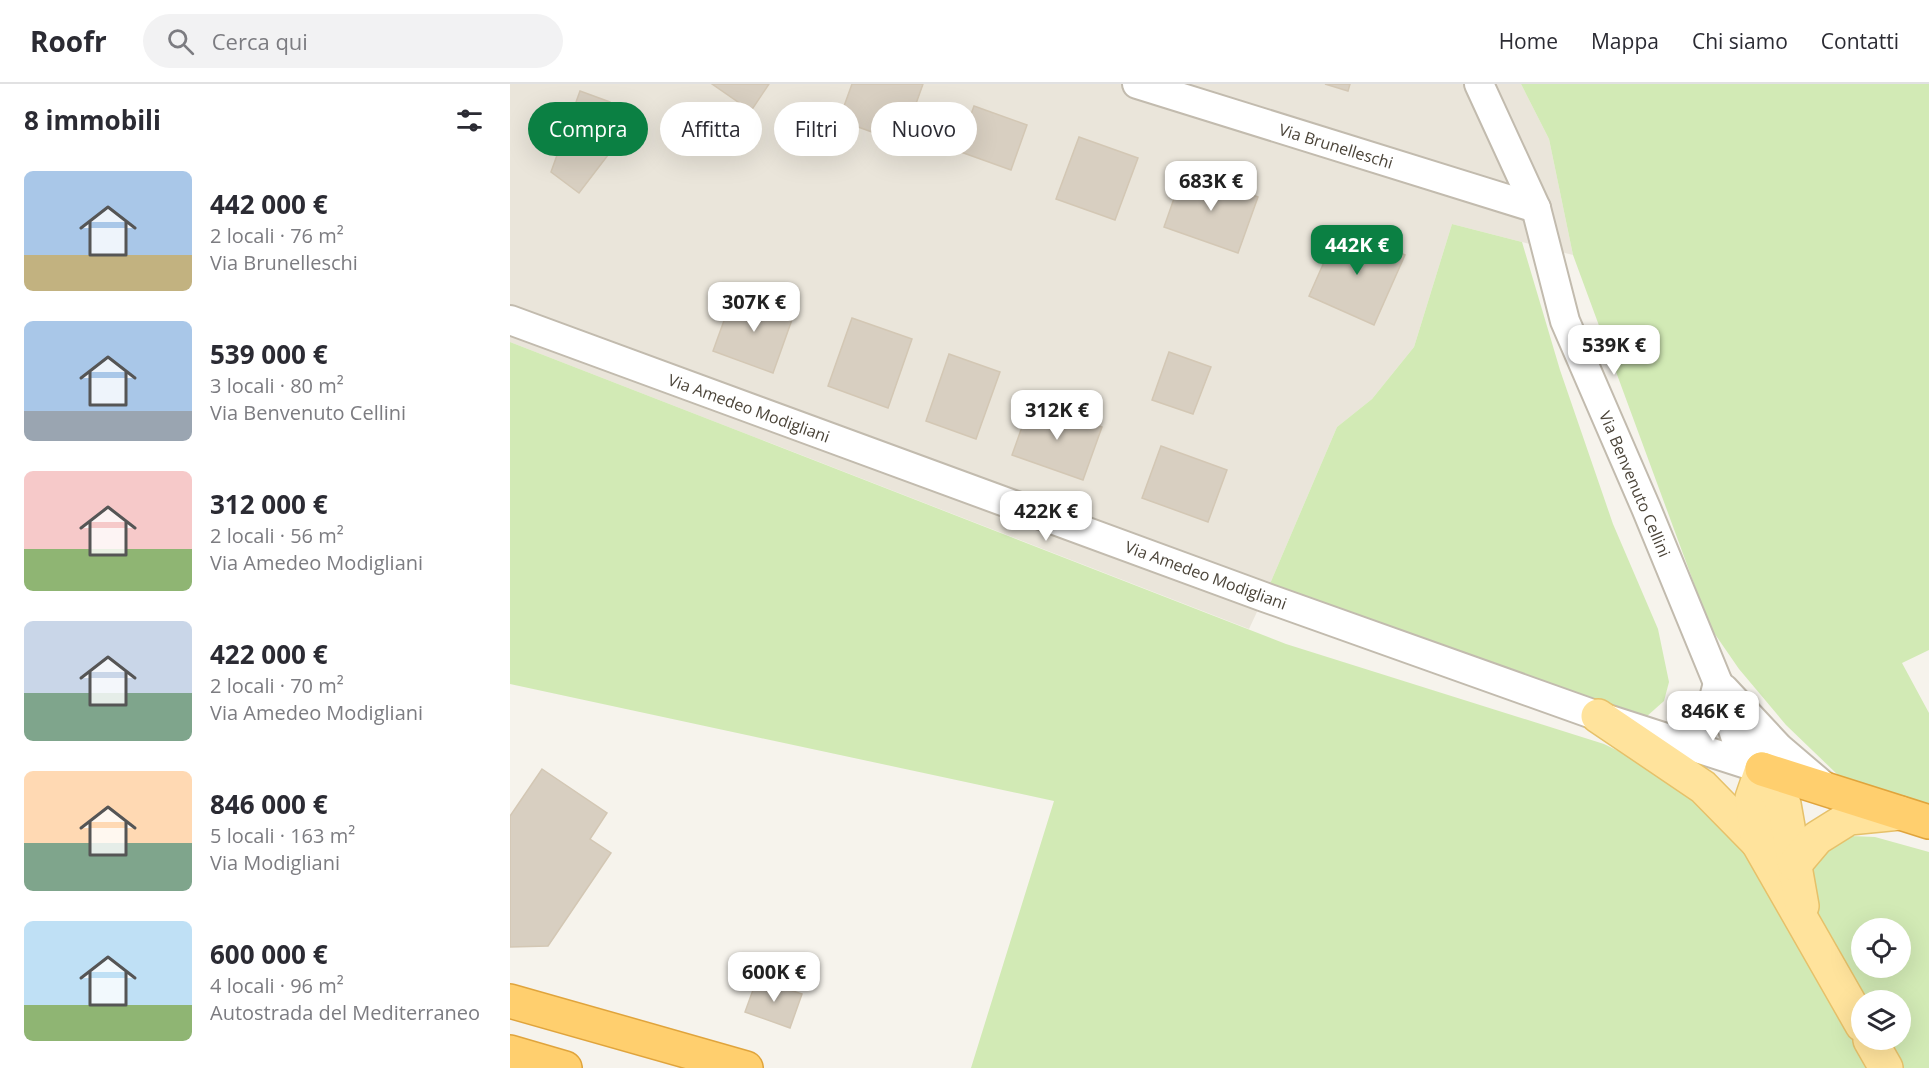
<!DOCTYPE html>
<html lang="it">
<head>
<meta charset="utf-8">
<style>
  :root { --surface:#fff; --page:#f2f2f3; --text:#2b2b33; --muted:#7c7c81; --line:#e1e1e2; --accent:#0b8043 }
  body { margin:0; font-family:"Open Sans",sans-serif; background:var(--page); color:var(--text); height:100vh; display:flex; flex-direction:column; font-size:22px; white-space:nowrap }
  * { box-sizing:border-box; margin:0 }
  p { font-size:20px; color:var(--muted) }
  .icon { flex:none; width:33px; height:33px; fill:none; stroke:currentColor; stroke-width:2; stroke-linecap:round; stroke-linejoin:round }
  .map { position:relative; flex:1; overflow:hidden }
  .side { display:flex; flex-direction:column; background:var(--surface); width:510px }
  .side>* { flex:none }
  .hud { position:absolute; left:18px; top:18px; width:570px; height:54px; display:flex; gap:12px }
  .controls { position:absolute; left:1341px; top:834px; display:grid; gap:12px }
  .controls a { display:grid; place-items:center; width:60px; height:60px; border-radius:50%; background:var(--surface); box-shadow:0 6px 24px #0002; font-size:30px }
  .price { position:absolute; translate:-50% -51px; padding:0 14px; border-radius:12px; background:#fff; color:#222; font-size:20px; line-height:39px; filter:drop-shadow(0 2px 3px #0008) }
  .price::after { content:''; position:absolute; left:50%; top:36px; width:18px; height:14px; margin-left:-9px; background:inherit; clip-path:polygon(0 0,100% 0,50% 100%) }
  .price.on { background:var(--accent); color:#fff }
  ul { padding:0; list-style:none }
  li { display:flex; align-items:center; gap:18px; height:150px; padding:0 24px }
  li span { display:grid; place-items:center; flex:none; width:168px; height:120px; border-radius:9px; color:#555 }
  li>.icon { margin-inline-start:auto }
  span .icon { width:72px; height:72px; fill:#fffc; stroke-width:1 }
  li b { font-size:26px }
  h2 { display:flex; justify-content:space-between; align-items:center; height:72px; padding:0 24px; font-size:26px }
  .tag { padding:0 21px; border-radius:27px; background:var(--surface); box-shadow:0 6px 24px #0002; font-size:21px; line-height:54px }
  .tag.on { background:var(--accent); color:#fff }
  header { display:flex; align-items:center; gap:36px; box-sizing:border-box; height:84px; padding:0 30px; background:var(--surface); border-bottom:2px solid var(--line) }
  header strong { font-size:28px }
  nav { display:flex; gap:33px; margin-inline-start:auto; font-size:21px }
  .search { width:420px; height:54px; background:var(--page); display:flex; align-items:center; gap:15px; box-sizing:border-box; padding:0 21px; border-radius:33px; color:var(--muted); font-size:22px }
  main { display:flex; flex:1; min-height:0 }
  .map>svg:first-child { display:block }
  .residential { fill:#eae5da }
  .green { fill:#d2eab5; fill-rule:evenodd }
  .building { fill:#d8cfc1; stroke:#d3c7b4; stroke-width:1.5 }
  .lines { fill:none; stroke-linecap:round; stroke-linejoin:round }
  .minor-casing { stroke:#c2bbae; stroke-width:32 }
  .major-casing { stroke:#e6c16a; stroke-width:36 }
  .highway-casing { stroke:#e0a43c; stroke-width:36 }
  .minor { stroke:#fff; stroke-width:28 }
  .major { stroke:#ffe39c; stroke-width:33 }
  .highway { stroke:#ffcf6e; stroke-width:33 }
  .labels { text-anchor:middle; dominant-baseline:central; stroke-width:6; stroke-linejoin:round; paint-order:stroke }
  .street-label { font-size:16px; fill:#4b4439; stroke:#fff }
</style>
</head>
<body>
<header>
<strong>Roofr</strong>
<div class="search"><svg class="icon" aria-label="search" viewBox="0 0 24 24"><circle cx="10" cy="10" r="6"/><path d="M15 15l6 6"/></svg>Cerca qui</div>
<nav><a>Home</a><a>Mappa</a><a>Chi siamo</a><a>Contatti</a></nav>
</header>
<main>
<section class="side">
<h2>8 immobili<svg class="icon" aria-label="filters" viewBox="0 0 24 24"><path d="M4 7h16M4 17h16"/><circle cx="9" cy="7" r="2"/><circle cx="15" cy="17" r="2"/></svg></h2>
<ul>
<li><span style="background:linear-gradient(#a9c7e8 70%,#c2b280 0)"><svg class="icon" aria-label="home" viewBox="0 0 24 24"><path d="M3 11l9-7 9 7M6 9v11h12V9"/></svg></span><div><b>442 000 €</b><p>2 locali · 76 m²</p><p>Via Brunelleschi</p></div></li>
<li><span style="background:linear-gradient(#a9c7e8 75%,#9aa5b1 0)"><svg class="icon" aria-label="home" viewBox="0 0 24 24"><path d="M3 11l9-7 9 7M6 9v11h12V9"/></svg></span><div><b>539 000 €</b><p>3 locali · 80 m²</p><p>Via Benvenuto Cellini</p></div></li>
<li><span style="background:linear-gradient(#f6c9c9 65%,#8fb573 0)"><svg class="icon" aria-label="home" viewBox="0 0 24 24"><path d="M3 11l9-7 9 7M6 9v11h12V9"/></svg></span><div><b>312 000 €</b><p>2 locali · 56 m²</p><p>Via Amedeo Modigliani</p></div></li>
<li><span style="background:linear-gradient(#c9d6e8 60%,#7fa58c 0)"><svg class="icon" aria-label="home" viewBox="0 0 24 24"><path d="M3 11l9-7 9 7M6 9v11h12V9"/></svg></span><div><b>422 000 €</b><p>2 locali · 70 m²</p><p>Via Amedeo Modigliani</p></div></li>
<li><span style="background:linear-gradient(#ffd9b3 60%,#7fa58c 0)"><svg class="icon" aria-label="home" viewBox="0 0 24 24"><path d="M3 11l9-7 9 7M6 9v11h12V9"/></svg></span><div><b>846 000 €</b><p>5 locali · 163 m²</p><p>Via Modigliani</p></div></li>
<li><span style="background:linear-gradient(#bfe0f5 70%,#8fb573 0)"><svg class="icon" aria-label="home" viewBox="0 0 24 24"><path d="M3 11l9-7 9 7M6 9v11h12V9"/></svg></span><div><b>600 000 €</b><p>4 locali · 96 m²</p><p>Autostrada del Mediterraneo</p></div></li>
</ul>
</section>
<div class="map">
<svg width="1419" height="984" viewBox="0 0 1419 984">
  <rect width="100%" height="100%" fill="#f6f3ec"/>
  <polygon class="residential" points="0,0 1011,0 1039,55 1063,171 942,140 904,263 862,315 827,343 759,502 739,545 0,258"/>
  <g class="green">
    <polygon points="1011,0 1419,0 1419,566 1392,579 1419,629 1419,725 1329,692 1276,641 1229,585 1200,543 1063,171 1039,55"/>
    <polygon points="942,140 1012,158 1050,286 1103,440 1148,545 1159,598 1154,617 1136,633 1116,631 759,502 827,343 862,315 904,263"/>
    <polygon points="0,258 776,560 1094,660 1169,697 1223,749 1365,984 461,984 544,717 0,600"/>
    <path d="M1341,752L1365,753L1419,768V984H1388L1371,956H1390V916H1352L1305,843L1297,793L1311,769ZM1352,844H1390V884H1352Z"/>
  </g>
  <g class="building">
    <polygon points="202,0 259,0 241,27"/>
    <polygon points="342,0 413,0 392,59 329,36"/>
    <polygon points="815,0 840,0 838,7"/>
    <polygon points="70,7 100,18 96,28 118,45 69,109 41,88"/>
    <polygon points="464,22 517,41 501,86 448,67"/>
    <polygon points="569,53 628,74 605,136 546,115"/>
    <polygon points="674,86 748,113 728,169 654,143"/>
    <polygon points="830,142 895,171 864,241 799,212"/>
    <polygon points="224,209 284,230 263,289 203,267"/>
    <polygon points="342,234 402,255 378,324 318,302"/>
    <polygon points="659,268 701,283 683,330 642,316"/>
    <polygon points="439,270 490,288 466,355 416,337"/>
    <polygon points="521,318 592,343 573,396 502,371"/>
    <polygon points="651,362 717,386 698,438 632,414"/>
    <polygon points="32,685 97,729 80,755 101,769 38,862 0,863 0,732"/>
    <polygon points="247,895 292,910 280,944 235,928"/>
  </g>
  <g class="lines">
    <g class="minor-casing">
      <g id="minor">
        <polyline points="627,0 1026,124"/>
        <polyline points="969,0 1026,124 1055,237 1136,424 1208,599 1227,658 1252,685"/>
        <polyline points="0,236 754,513 1088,632 1252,685"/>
        <polyline points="1214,605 1269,664 1316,704"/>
        <polyline points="1182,662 1199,633 1208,599"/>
      </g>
    </g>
    <g class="major-casing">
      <g id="major">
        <polyline points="1088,632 1193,703 1248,759"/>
        <polyline points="1252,685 1242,714 1248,759 1352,941"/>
        <polyline points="1252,685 1274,720 1292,822"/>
        <polyline points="1285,780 1307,754 1339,734 1390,729"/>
        <polyline points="1360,956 1376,984"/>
      </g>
    </g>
    <g class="highway-casing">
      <g id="highway">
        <polyline points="1252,685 1419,738"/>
        <polyline points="0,917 236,984"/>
        <polyline points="0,968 55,984"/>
      </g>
    </g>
    <use href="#minor" class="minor"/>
    <use href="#major" class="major"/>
    <use href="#highway" class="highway"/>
  </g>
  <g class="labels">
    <g class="street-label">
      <text transform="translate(826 62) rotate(17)">Via Brunelleschi</text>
      <text transform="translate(239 324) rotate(20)">Via Amedeo Modigliani</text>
      <text transform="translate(1125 400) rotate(67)">Via Benvenuto Cellini</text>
      <text transform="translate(696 491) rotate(20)">Via Amedeo Modigliani</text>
    </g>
  </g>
</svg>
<div class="controls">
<a><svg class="icon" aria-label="locate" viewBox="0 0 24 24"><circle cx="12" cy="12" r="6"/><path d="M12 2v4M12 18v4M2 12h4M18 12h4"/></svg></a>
<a><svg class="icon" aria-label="layers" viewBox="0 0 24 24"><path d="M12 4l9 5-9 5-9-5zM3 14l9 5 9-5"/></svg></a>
</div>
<b class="price" style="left:701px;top:128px">683K €</b>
<b class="price on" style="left:847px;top:192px">442K €</b>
<b class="price" style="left:244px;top:249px">307K €</b>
<b class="price" style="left:1104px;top:292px">539K €</b>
<b class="price" style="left:547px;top:357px">312K €</b>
<b class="price" style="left:536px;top:458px">422K €</b>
<b class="price" style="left:1203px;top:658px">846K €</b>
<b class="price" style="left:264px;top:919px">600K €</b>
<div class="hud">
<a class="tag on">Compra</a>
<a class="tag">Affitta</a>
<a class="tag">Filtri</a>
<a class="tag">Nuovo</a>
</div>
</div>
</main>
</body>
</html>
